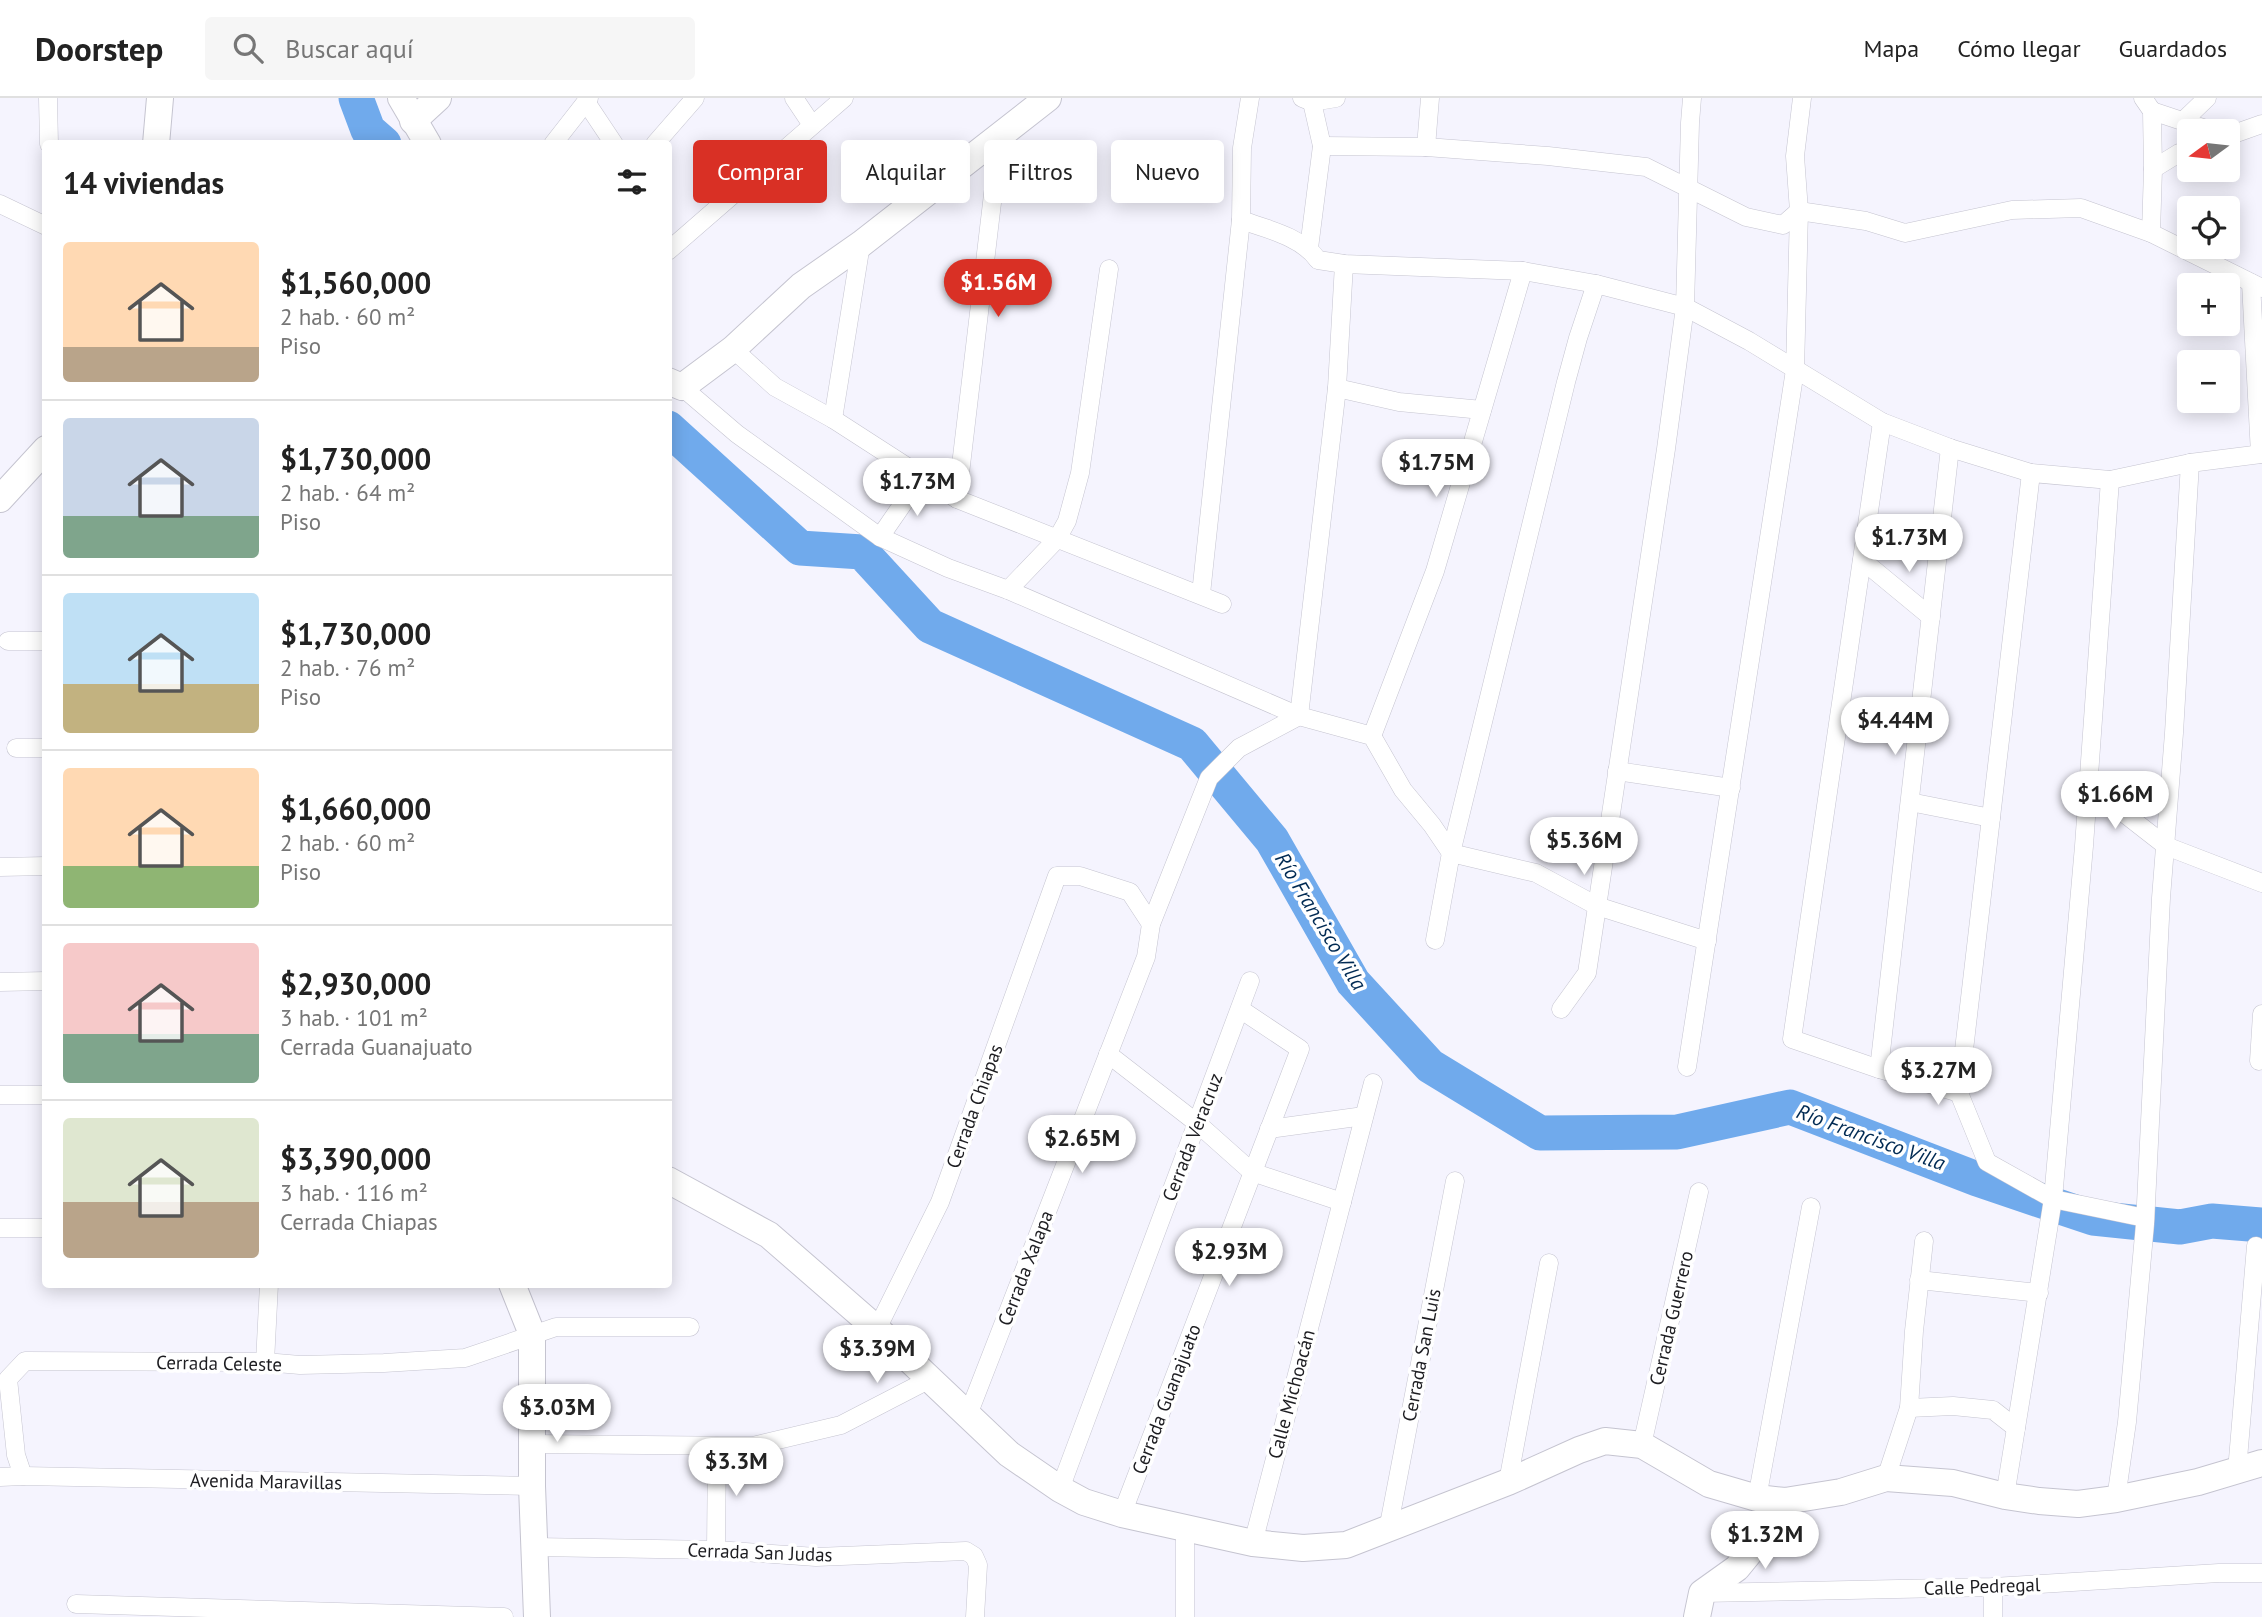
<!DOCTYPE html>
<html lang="es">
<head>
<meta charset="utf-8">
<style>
  :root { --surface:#fff; --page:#f6f6f6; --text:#222; --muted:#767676; --line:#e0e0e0; --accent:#d93025 }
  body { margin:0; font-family:"PT Sans",sans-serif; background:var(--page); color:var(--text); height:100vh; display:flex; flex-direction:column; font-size:26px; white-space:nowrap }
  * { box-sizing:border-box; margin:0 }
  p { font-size:23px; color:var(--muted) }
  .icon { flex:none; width:38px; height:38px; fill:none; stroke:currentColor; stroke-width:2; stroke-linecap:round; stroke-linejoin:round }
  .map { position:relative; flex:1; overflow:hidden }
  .side { position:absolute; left:42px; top:42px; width:630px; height:1148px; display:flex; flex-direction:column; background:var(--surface); border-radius:7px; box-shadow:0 4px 18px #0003 }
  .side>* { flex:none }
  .top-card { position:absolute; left:693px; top:42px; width:665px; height:63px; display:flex; gap:14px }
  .needle { width:46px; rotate:255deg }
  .buttons { position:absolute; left:2177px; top:21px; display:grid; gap:14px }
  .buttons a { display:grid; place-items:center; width:63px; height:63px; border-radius:7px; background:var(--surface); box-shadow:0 4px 18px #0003; font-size:35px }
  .price { position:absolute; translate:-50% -60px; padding:0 16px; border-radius:24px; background:#fff; color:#222; font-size:23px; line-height:46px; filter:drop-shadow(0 2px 4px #0008) }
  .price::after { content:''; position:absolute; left:50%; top:42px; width:21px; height:16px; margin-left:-10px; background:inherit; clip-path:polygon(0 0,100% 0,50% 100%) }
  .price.selected { background:var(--accent); color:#fff }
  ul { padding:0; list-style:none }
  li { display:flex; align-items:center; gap:21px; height:175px; padding:0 21px }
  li+li { border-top:2px solid var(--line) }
  li span { display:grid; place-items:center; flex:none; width:196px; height:140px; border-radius:7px; color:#555 }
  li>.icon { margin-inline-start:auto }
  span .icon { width:84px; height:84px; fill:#fffc; stroke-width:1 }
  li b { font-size:30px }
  h2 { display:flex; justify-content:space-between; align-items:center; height:84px; padding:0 21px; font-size:30px }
  .pill { padding:0 24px; border-radius:7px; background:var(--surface); box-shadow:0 4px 18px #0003; font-size:24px; line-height:63px }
  .pill.selected { background:var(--accent); color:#fff }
  header { display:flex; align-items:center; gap:42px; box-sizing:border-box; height:98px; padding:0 35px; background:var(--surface); border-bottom:2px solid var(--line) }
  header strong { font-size:33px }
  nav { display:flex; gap:38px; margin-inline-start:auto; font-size:24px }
  .search { width:490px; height:63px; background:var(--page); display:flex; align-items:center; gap:18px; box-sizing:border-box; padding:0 24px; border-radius:7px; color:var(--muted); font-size:26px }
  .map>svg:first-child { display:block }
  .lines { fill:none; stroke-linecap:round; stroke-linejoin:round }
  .river { stroke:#70aaec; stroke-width:35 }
  .street-casing { stroke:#c5c4d0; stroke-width:19 }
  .secondary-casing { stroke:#c5c4d0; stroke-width:28 }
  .street { stroke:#fff; stroke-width:18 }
  .secondary { stroke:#fff; stroke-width:26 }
  .labels { text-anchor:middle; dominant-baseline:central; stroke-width:7; stroke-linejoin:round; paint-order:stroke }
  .street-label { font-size:19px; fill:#1d1d21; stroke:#fff }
  .water-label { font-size:21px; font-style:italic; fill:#002a53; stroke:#fff }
</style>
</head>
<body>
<header>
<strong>Doorstep</strong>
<div class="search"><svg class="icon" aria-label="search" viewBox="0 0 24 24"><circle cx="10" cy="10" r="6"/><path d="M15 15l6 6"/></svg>Buscar aquí</div>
<nav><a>Mapa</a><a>Cómo llegar</a><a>Guardados</a></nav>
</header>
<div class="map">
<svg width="2262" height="1519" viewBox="0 0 2262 1519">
  <rect width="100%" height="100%" fill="#f5f4fe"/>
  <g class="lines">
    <g class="river">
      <polyline points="356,0 368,32 384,46"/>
      <polyline points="668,330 800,450 862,454 930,528 1192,646 1272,742 1353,884 1430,968 1540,1035 1677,1034 1790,1009 1977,1081 2093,1120 2180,1129 2212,1123 2262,1127"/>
    </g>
    <g class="street-casing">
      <g id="street">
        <polyline points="48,0 49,46"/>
        <polyline points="794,0 812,27"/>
        <polyline points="1302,0 1312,4 1336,0"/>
        <polyline points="2143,0 2152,13 2153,71 2151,135"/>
        <polyline points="586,4 614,46"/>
        <polyline points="2152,13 2212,33"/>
        <polyline points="2183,23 2207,0"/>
        <polyline points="2228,38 2262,26"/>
        <polyline points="553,46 589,0"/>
        <polyline points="655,46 695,0"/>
        <polyline points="1322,48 1426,49 1548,58 1646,69 1746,119 1783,127 1799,113 1866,123 1905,135 2012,112 2081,110 2151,135 2262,190"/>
        <polyline points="1426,49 1430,0"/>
        <polyline points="2153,71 2179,55 2189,51"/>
        <polyline points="0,106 46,128"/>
        <path d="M1241,122C1267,131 1302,139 1318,162L1344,166L1523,173L1596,186L1685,209L1749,243L1882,324L1950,350L2031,375L2110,382L2190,365L2262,356"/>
        <polyline points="1309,150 1322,48 1312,4"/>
        <polyline points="668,153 844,0"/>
        <polyline points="2251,185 2260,356"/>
        <polyline points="733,251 775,289 833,321 957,401 1222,506"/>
        <polyline points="682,289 737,336 880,439 948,470 1008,492 1299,618 1372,638 1403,692 1432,727 1451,755 1536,775 1597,808 1707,843"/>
        <polyline points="1337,290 1399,304 1482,312"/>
        <polyline points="833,321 861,146"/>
        <polyline points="1882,324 1792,941 1879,971 1959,995 1987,1064 2053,1101 2145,1120"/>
        <polyline points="957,401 1000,37"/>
        <polyline points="880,439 922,378"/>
        <polyline points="1862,462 1931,519"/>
        <polyline points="1008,492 1057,441 1067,423 1080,375 1109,171"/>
        <polyline points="1201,496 1241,122 1242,50 1250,0"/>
        <polyline points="8,543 46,543"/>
        <polyline points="1372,638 1435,473 1523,173"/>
        <polyline points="16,650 46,650"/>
        <polyline points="1617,673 1731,690"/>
        <polyline points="2089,688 2166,748 2262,785"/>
        <polyline points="1910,704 1991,720"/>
        <polyline points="0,769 46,768"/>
        <polyline points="1435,842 1451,755 1566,284 1578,240 1596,186"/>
        <polyline points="0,884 46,883"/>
        <polyline points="1561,911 1587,875 1666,351 1685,209 1690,25 1692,0"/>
        <polyline points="1108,956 1197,1025 1252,1074 1342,1104"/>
        <polyline points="2259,963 2262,916"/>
        <polyline points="1687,969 1795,272 1799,113 1795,58 1802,0"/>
        <polyline points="1879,971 1950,350"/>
        <polyline points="1959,995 2031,375"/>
        <polyline points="0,997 46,997"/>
        <polyline points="1269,1031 1364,1018"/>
        <polyline points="0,1130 46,1130"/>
        <polyline points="1919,1182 2039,1195"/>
        <polyline points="877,1231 940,1104 1057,778 1080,778 1130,794 1151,826"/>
        <polyline points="265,1264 269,1186"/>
        <polyline points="1909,1310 1953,1308 1993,1312 2016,1330"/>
        <polyline points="968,1317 1146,859 1151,826 1209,680 1239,650 1299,618 1337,290 1344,166"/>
        <polyline points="533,1346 753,1348 841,1327 930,1281"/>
        <polyline points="1642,1347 1699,1094"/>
        <polyline points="2237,1373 2256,1148"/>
        <polyline points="23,1378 16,1357 8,1281 25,1263 265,1264 300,1267 384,1265 465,1260 556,1229 690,1229"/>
        <polyline points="0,1379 23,1378 532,1388"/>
        <polyline points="1886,1380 1909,1310 1914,1233 1924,1143"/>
        <polyline points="1508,1384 1549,1165"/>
        <polyline points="1060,1391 1250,883"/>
        <polyline points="2005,1398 2053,1101 2084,748 2110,382"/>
        <polyline points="1757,1400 1811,1109"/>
        <polyline points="2116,1401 2127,1324 2145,1126 2161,800 2174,635 2190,365"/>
        <polyline points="1122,1416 1300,951 1240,911"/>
        <polyline points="1388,1432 1455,1083"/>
        <polyline points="1253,1445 1373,985"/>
        <polyline points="535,1449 716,1452 816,1459 966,1453 974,1458 978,1467 975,1519"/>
        <polyline points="716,1452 717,1348"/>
        <polyline points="1702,1495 1993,1489 2219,1475 2262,1475"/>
        <polyline points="76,1506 504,1519"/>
        <polyline points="1185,1519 1185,1430"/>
        <polyline points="1993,1519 1993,1489"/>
      </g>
    </g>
    <g class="secondary-casing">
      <g id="secondary">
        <polyline points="401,0 428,46"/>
        <polyline points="413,23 438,0"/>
        <polyline points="156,46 160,0"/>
        <polyline points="668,283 682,289 733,251 801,188 861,146 1048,0"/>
        <polyline points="0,401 46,351"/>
        <polyline points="668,1082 769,1137 877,1231 1009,1356 1060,1391 1084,1404 1122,1416 1253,1445 1303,1450 1346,1447 1508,1384 1579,1352 1605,1343 1642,1347 1709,1386 1757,1400 1785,1403 1841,1394 1886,1380 1953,1385 2005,1398 2039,1403 2078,1406 2116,1401 2198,1384 2262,1365"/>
        <polyline points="512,1186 532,1236 532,1388 537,1519"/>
        <polyline points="1697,1519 1702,1495 1737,1470 1764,1437 1785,1403"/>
      </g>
    </g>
    <use href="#street" class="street"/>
    <use href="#secondary" class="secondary"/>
  </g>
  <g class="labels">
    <g class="street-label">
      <text transform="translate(974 1008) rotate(-70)">Cerrada Chiapas</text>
      <text transform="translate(1192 1039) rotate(-69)">Cerrada Veracruz</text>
      <text transform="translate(1025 1170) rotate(-69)">Cerrada Xalapa</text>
      <text transform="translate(1671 1220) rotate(-77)">Cerrada Guerrero</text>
      <text transform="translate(1421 1257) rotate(-79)">Cerrada San Luis</text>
      <text transform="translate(219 1265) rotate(1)">Cerrada Celeste</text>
      <text transform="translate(1291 1296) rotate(-75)">Calle Michoacán</text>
      <text transform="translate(1166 1301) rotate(-69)">Cerrada Guanajuato</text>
      <text transform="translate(266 1383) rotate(1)">Avenida Maravillas</text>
      <text transform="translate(760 1454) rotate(2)">Cerrada San Judas</text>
      <text transform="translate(1982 1488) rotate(-2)">Calle Pedregal</text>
    </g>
    <g class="water-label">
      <text transform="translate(1321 823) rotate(59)">Río Francisco Villa</text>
      <text transform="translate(1871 1039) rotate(20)">Río Francisco Villa</text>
    </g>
  </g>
</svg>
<div class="buttons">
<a><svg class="needle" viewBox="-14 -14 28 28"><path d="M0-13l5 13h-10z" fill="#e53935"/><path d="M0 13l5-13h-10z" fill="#767676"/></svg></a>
<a><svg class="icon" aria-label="locate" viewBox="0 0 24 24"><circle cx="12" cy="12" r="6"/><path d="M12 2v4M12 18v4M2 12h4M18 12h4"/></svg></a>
<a>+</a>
<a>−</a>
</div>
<b class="price selected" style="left:998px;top:221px">$1.56M</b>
<b class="price" style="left:1436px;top:401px">$1.75M</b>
<b class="price" style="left:917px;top:420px">$1.73M</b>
<b class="price" style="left:1909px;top:476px">$1.73M</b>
<b class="price" style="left:1895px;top:659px">$4.44M</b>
<b class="price" style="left:2115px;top:733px">$1.66M</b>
<b class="price" style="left:1584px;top:779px">$5.36M</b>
<b class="price" style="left:1938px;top:1009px">$3.27M</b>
<b class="price" style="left:1082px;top:1077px">$2.65M</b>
<b class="price" style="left:1229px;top:1190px">$2.93M</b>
<b class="price" style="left:877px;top:1287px">$3.39M</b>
<b class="price" style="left:557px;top:1346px">$3.03M</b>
<b class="price" style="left:736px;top:1400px">$3.3M</b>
<b class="price" style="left:1765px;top:1473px">$1.32M</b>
<div class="top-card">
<a class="pill selected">Comprar</a>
<a class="pill">Alquilar</a>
<a class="pill">Filtros</a>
<a class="pill">Nuevo</a>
</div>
<section class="side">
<h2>14 viviendas<svg class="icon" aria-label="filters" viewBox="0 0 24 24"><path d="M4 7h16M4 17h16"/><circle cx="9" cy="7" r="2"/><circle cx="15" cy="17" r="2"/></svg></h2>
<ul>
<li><span style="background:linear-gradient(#ffd9b3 75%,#b9a48a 0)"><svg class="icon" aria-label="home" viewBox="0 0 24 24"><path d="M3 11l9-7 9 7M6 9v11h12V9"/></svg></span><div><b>$1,560,000</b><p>2 hab. · 60 m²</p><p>Piso</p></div></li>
<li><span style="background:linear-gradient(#c9d6e8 70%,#7fa58c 0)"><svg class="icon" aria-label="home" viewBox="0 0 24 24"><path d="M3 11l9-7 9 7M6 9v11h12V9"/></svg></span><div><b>$1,730,000</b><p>2 hab. · 64 m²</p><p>Piso</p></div></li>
<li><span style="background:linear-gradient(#bfe0f5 65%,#c2b280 0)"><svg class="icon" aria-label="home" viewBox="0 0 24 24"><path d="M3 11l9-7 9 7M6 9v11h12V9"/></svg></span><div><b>$1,730,000</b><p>2 hab. · 76 m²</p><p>Piso</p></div></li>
<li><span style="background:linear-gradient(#ffd9b3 70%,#8fb573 0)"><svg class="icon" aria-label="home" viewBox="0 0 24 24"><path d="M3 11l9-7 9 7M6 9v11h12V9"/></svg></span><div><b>$1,660,000</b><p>2 hab. · 60 m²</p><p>Piso</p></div></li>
<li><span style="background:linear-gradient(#f6c9c9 65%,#7fa58c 0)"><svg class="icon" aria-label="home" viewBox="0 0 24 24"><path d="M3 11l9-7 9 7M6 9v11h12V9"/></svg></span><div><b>$2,930,000</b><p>3 hab. · 101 m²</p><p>Cerrada Guanajuato</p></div></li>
<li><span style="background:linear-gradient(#dfe7d0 60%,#b9a48a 0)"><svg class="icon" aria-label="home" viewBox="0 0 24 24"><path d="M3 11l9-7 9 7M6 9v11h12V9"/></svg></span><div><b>$3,390,000</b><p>3 hab. · 116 m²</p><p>Cerrada Chiapas</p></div></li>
</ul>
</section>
</div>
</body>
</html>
